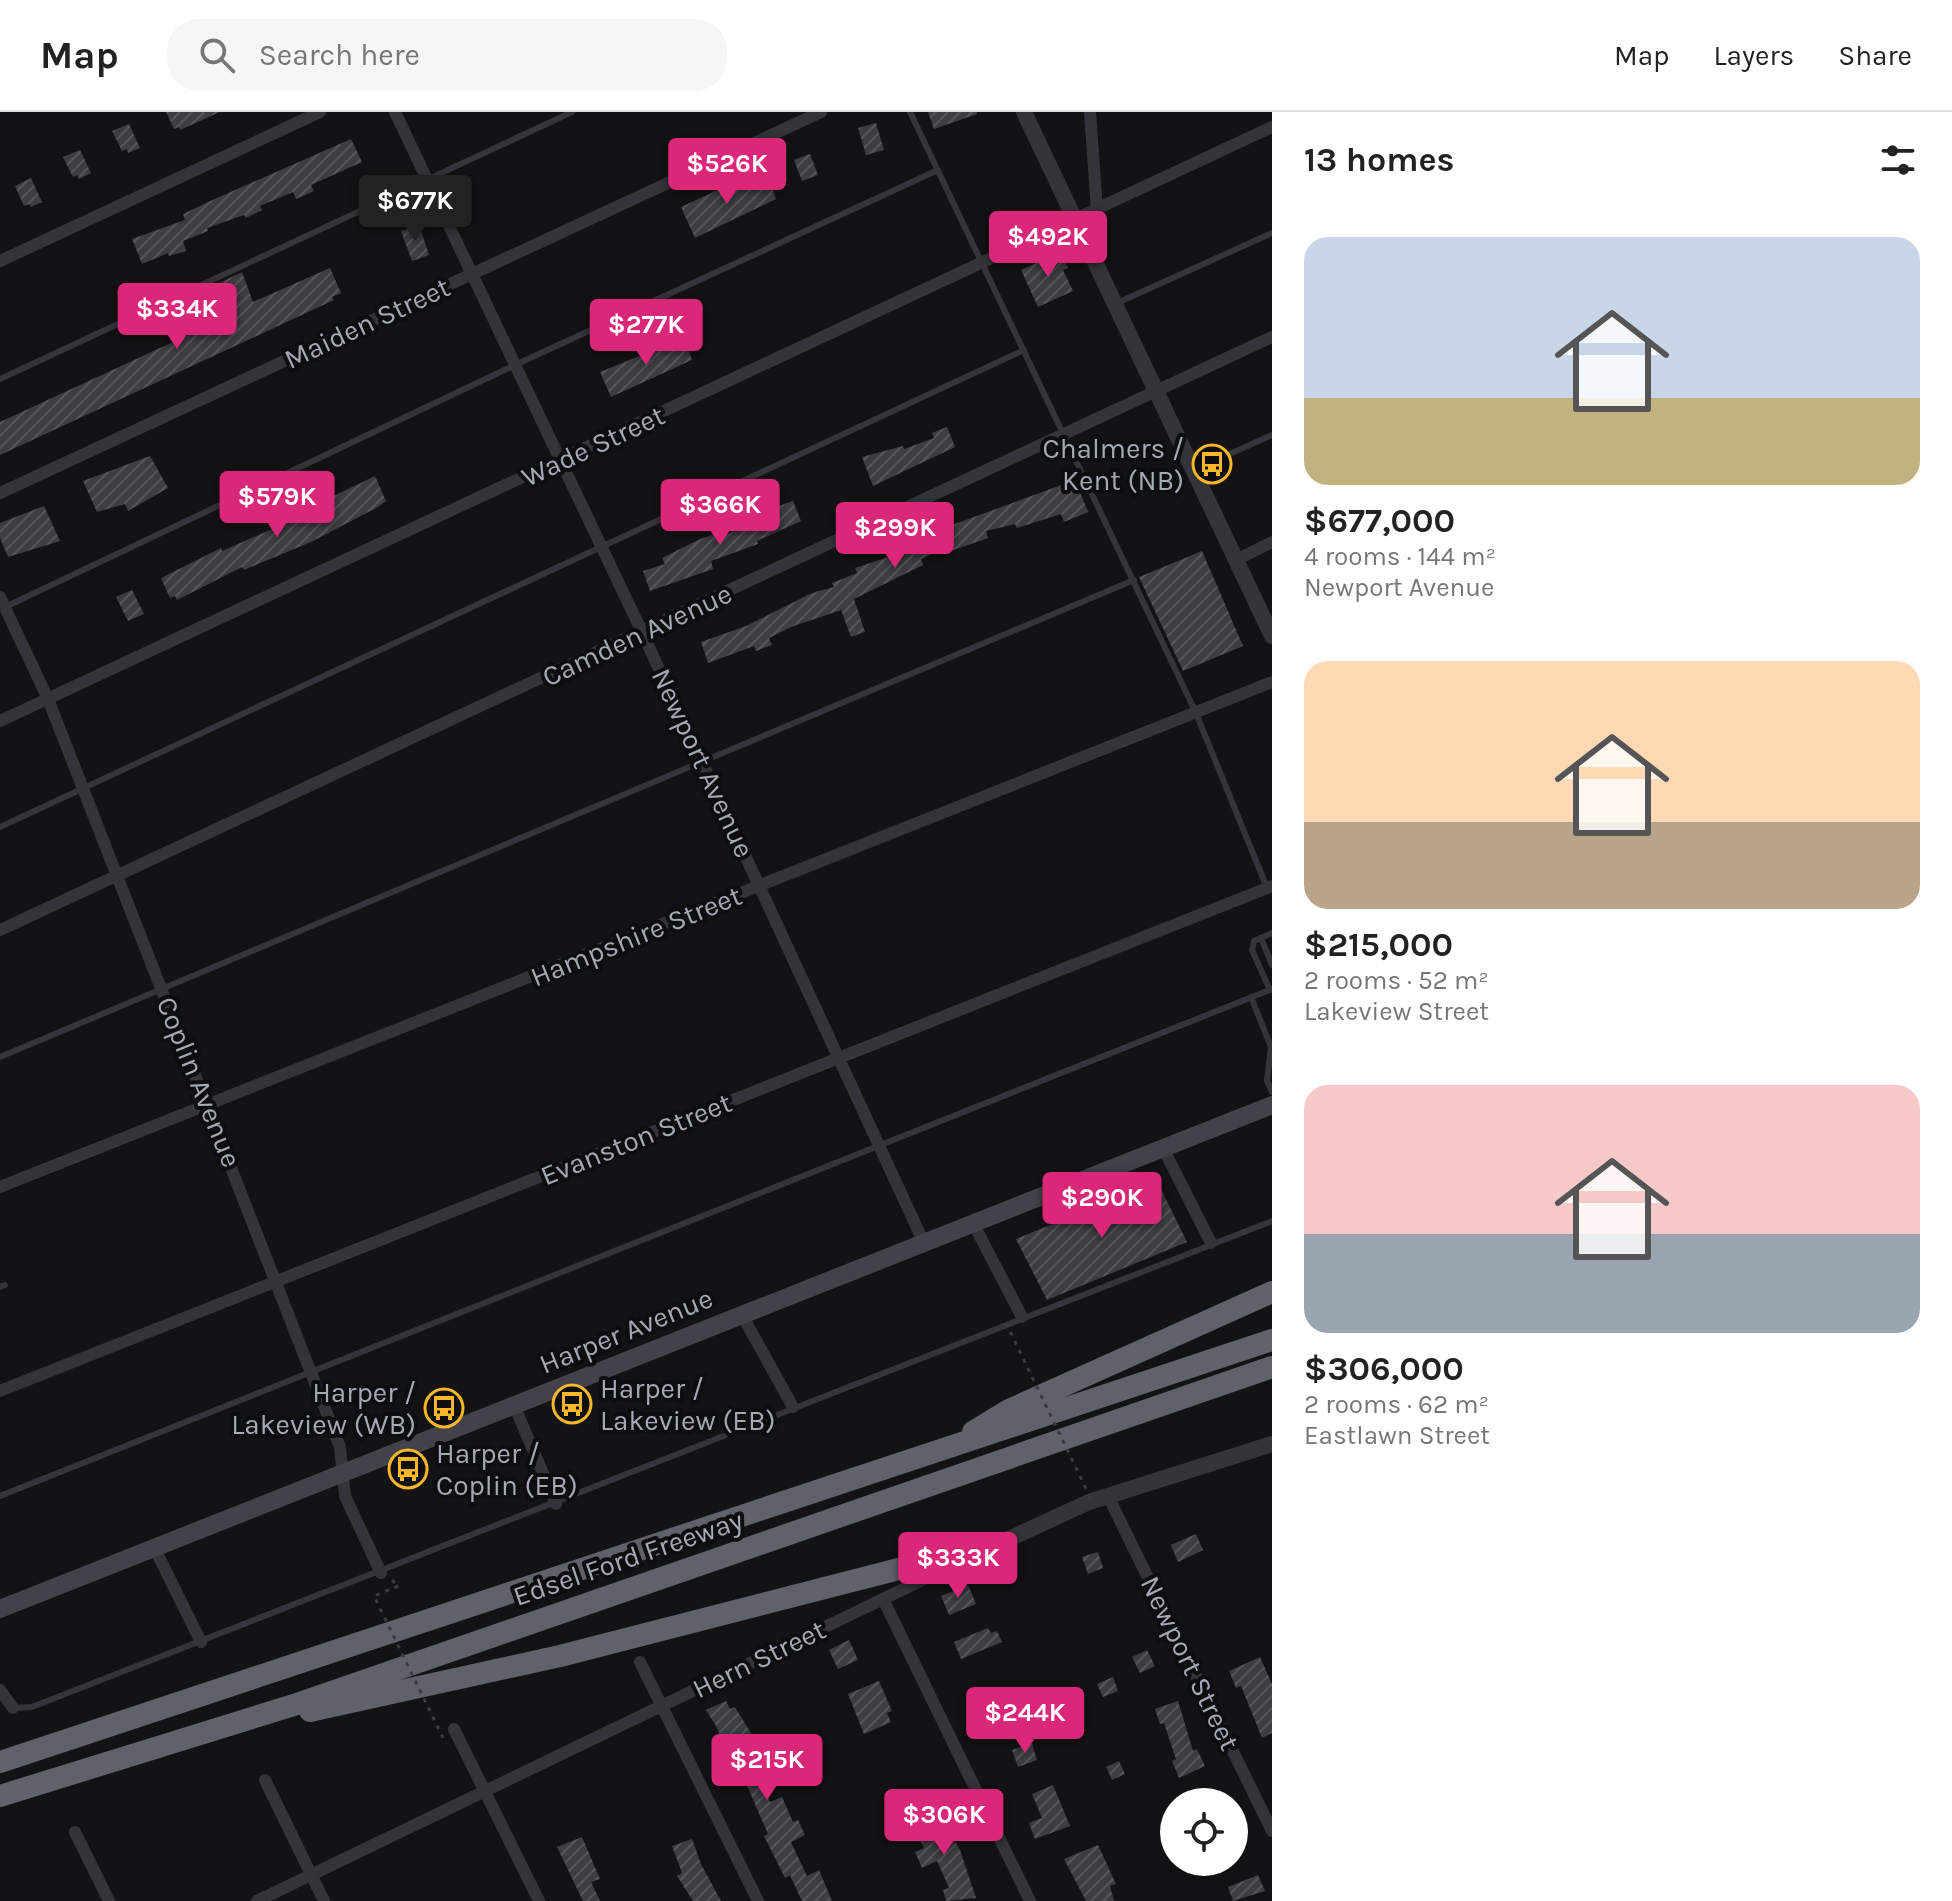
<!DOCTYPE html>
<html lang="en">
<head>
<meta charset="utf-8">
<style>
  :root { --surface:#fff; --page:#f6f6f6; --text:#222; --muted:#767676; --line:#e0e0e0; --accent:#db2777 }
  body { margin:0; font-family:Karla,sans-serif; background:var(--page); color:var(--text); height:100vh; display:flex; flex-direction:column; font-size:30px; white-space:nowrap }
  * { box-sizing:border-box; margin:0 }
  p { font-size:26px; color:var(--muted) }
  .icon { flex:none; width:44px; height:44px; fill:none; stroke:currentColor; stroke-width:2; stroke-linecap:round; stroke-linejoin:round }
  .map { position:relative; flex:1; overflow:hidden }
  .side { display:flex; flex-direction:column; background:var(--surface); width:680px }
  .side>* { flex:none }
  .controls { position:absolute; left:1160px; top:1676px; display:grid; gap:16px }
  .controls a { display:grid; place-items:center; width:88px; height:88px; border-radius:50%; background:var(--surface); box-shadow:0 4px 12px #0003; font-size:40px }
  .price { position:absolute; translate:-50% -68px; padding:0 18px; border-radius:8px; background:var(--accent); color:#fff; font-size:26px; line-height:52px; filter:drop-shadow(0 2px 4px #0008) }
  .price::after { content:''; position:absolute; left:50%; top:48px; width:24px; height:18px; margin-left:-12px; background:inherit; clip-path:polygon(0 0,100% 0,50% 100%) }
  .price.on { background:#222; color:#fff }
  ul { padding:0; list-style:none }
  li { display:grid; align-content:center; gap:16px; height:424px; padding:0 32px }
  li span { display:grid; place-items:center; height:248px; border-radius:24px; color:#555 }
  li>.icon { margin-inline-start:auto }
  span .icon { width:144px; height:144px; fill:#fffc; stroke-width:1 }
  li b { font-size:34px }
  h2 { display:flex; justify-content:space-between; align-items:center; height:96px; padding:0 32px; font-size:34px }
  header { display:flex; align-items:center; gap:48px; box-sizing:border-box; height:112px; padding:0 40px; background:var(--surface); border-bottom:2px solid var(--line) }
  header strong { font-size:38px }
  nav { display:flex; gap:44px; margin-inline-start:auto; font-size:28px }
  .search { width:560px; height:72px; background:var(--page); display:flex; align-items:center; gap:20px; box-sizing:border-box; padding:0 28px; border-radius:32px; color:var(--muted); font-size:30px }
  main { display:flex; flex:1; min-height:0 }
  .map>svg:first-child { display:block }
  .building { fill:url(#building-hatch) }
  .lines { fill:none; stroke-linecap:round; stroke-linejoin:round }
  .path { stroke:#3a3b41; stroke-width:3; stroke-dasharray:4 6; stroke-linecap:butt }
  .service { stroke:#34353a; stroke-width:6 }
  .minor { stroke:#34353a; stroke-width:12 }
  .tertiary { stroke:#34353a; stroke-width:16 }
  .secondary { stroke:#42434a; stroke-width:18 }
  .motorway { stroke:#60626b; stroke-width:22 }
  .path-bridge { stroke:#3a3b41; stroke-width:3; stroke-dasharray:4 6; stroke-linecap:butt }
  .labels { text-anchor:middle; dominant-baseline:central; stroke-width:8; stroke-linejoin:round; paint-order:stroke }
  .street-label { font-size:28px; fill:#a4a9b6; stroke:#0e0e10 }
  .poi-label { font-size:28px; fill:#a4a9b6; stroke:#0e0e10; text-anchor:end }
</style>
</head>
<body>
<header>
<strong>Map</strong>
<div class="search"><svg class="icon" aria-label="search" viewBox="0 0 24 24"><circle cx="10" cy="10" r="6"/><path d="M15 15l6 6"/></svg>Search here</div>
<nav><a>Map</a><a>Layers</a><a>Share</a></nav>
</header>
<main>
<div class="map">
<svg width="1272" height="1789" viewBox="0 0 1272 1789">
  <defs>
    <pattern id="building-hatch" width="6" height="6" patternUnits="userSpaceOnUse" patternTransform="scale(2)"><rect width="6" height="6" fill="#3d3e42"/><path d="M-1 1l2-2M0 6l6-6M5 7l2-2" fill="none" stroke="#56575b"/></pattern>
  </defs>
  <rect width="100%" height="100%" fill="#131315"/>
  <g class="building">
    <polygon points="166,0 220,0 180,18 179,15 174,17"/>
    <polygon points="928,0 977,0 977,2 934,17"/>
    <polygon points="876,11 884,38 866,43 858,16"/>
    <polygon points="129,12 140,36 128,41 127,37 122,39 112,19"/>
    <polygon points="351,27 362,50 311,73 314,79 296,87 293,80 260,94 262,98 246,106 244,103 207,116 208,119 183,129 186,139 169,144 168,141 142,152 132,127 185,108 183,102 208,90"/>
    <polygon points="80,38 91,61 79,67 78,63 73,65 63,45"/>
    <polygon points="810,42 818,63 802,69 794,48"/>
    <polygon points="768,63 776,87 695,126 681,95 720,77 723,83"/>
    <polygon points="31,66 42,90 31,95 29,92 24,94 15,74"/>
    <polygon points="419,113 429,143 412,149 401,119"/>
    <polygon points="1060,140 1068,156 1063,158 1073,179 1038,195 1021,158"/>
    <polygon points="330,156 341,181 332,185 334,188 0,343 0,310 199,218 186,187 242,160 253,190"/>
    <polygon points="684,226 692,248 611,285 600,260"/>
    <polygon points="947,315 955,335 873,374 862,345 903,334 904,337 934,326 932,321"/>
    <polygon points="150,344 168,376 128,399 125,392 97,400 83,369"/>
    <polygon points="375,364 386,389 378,395 311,430 244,458 242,455 177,488 175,484 170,486 161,466 221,436 222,439 272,417 271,413 287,406 290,411 317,398 315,393"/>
    <polygon points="1075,368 1088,400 1064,410 1061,402 1017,416 1015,412 986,419 988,426 951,439 949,434 921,447 923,453 854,487 865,520 851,525 841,498 791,515 769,526 772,533 756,539 754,534 708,551 701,530 746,514 812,481 834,475 832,471 857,461 855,456 900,441 899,437 945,419 944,416"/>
    <polygon points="793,389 801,409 757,429 758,432 711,449 713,457 650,479 643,459 665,452 662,446 700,427 726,418 727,422 756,410 753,403"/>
    <polygon points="44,394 60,429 8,445 0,426 0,411"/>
    <polygon points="1202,439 1243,534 1183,559 1139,465"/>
    <polygon points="132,478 144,502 128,509 116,485"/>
    <polygon points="1157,1069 1187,1130 1047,1188 1016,1127"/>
    <polygon points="1196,1422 1203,1438 1178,1450 1171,1433"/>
    <polygon points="1098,1440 1103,1456 1088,1462 1082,1445"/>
    <polygon points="968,1473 976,1492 949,1503 941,1484"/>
    <polygon points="988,1516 991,1521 997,1519 1002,1530 961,1547 954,1530"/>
    <polygon points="849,1528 858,1548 838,1557 829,1538"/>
    <polygon points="1147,1538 1155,1554 1140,1561 1132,1545"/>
    <polygon points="1260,1545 1272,1572 1272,1621 1262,1626 1241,1574 1236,1576 1229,1559"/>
    <polygon points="1113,1565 1118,1579 1103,1585 1097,1572"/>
    <polygon points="879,1569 892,1599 887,1601 891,1610 864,1622 848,1582"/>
    <polygon points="726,1589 730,1597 735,1595 759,1634 765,1651 757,1653 770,1690 782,1685 793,1710 798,1708 805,1723 791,1730 807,1764 819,1758 832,1789 802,1789 790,1763 785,1766 764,1724 768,1722 741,1660 736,1661 716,1614 706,1598"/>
    <polygon points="1178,1589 1193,1639 1197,1637 1205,1654 1179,1666 1172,1649 1176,1647 1164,1611 1160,1612 1155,1597"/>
    <polygon points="1032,1631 1037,1648 1018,1655 1012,1638"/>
    <polygon points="1119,1649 1125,1662 1112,1668 1106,1655"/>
    <polygon points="1053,1673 1070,1714 1035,1727 1029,1711 1042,1706 1032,1682"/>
    <polygon points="939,1701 960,1738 976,1786 946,1789 943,1778 949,1776 937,1749 922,1756 915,1740 924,1736 913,1714"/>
    <polygon points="582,1725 600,1767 591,1770 600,1789 583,1789 557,1735"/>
    <polygon points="692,1727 701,1752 721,1789 693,1789 677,1764 682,1761 672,1734"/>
    <polygon points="1098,1733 1116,1772 1110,1774 1114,1789 1086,1789 1064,1747"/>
    <polygon points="1258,1763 1265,1779 1233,1789 1228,1775"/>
  </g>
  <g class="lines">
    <polyline class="path" points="392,1468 398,1474"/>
    <g class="service">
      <polyline points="910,0 1196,601 1267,776"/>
      <polyline points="1115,192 1272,121"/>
      <polyline points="0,267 572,0"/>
      <polyline points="1196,357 1272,323"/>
      <polyline points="3,496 515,253 938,58"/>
      <polyline points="0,715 1024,238"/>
      <polyline points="1261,826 1272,853"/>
      <polyline points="1270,878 1252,838 1254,829 1272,821"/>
      <polyline points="1251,885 1271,935 1267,969 1272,980"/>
      <polyline points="0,945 1134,468"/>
      <polyline points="0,1175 5,1173"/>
      <polyline points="0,1384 1272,877"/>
      <polyline points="13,1596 32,1595 1272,1109"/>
    </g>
    <g class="minor">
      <polyline points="395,0 642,520 924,1131"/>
      <polyline points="1090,0 1097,98"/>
      <polyline points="0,149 320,0"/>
      <polyline points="0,381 821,0"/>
      <polyline points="1236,448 1272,430"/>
      <polyline points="0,485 48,587 340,1335 345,1384 381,1461"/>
      <polyline points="0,609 1272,15"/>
      <polyline points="0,818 1272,225"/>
      <polyline points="1163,1036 1211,1131"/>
      <polyline points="0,1075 1272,570"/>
      <polyline points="973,1111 1022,1205"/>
      <polyline points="742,1203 793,1295"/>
      <polyline points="0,1279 1272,774"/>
      <polyline points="514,1293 556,1392"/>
      <polyline points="1108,1384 1272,1719"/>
      <polyline points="154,1435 201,1530"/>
      <polyline points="883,1487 1030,1789"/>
      <polyline points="640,1550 758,1789"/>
      <polyline points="0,1578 13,1596"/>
      <polyline points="454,1617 539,1789"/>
      <polyline points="265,1668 324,1789"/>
      <polyline points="75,1720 109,1789"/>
      <polyline points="257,1789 964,1448"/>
    </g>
    <g class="tertiary">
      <polyline points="1024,0 1272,524"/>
      <polyline points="1000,1431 1089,1390 1272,1332"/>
    </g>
    <polyline class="secondary" points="0,1497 1272,993"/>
    <g class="motorway">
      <polyline points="973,1320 1009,1298 1272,1180"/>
      <polyline points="310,1599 560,1544 1000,1431"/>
      <polyline points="0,1650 1272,1228"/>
      <polyline points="0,1684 297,1592 1272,1255"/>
    </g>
    <g class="path-bridge">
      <polyline points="1006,1211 1092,1389"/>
      <polyline points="398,1474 374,1484 446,1632"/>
    </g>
  </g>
  <defs>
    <g id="bus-ring" transform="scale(2)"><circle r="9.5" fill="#0e0e10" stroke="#f8b728" stroke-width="1.5"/><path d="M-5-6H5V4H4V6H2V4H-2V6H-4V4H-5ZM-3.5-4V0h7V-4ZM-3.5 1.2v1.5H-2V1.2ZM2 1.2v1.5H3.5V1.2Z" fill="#f8b728"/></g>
  </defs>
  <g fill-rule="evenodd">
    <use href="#bus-ring" x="1212" y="352"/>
    <use href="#bus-ring" x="572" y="1292"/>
    <use href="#bus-ring" x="444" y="1296"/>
    <use href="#bus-ring" x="408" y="1357"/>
  </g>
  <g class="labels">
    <g class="street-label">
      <text transform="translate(367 211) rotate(-25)">Maiden Street</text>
      <text transform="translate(593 334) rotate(-25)">Wade Street</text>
      <text transform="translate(637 523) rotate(-25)">Camden Avenue</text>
      <text transform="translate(703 651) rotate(65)">Newport Avenue</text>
      <text transform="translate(636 824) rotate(-22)">Hampshire Street</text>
      <text transform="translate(199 970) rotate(68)">Coplin Avenue</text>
      <text transform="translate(636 1027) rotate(-22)">Evanston Street</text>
      <text transform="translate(626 1219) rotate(-22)">Harper Avenue</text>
      <text transform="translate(628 1446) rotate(-19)">Edsel Ford Freeway</text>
      <text transform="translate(759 1547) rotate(-26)">Hern Street</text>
      <text transform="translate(1190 1551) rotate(64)">Newport Street</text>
    </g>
    <g class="poi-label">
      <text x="1184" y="336">Chalmers /<tspan x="1184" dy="32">Kent (NB)</tspan></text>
      <text x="600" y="1276" text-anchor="start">Harper /<tspan x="600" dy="32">Lakeview (EB)</tspan></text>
      <text x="416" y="1280">Harper /<tspan x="416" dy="32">Lakeview (WB)</tspan></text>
      <text x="436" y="1341" text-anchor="start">Harper /<tspan x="436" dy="32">Coplin (EB)</tspan></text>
    </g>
  </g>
</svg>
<div class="controls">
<a><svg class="icon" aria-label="locate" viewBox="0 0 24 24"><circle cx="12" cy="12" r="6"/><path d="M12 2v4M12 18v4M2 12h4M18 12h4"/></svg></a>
</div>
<b class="price" style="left:727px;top:94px">$526K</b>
<b class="price on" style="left:415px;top:131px">$677K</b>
<b class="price" style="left:1048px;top:167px">$492K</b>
<b class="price" style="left:177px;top:239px">$334K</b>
<b class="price" style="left:646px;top:255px">$277K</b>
<b class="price" style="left:277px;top:427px">$579K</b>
<b class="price" style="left:720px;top:435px">$366K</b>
<b class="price" style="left:895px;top:458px">$299K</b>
<b class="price" style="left:1102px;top:1128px">$290K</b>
<b class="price" style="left:958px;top:1488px">$333K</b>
<b class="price" style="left:1025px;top:1643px">$244K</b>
<b class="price" style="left:767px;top:1690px">$215K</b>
<b class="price" style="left:944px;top:1745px">$306K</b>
</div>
<section class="side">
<h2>13 homes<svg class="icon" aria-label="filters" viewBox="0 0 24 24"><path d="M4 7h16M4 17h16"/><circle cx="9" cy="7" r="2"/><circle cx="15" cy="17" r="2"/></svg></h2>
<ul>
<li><span style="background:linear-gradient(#c9d6e8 65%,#c2b280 0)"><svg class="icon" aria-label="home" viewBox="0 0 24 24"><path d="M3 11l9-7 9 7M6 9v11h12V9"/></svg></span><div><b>$677,000</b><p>4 rooms · 144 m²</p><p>Newport Avenue</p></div></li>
<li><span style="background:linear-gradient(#ffd9b3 65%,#b9a48a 0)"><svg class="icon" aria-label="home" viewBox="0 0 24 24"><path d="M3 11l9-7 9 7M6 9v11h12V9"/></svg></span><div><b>$215,000</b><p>2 rooms · 52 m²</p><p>Lakeview Street</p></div></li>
<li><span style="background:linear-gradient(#f6c9c9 60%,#9aa5b1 0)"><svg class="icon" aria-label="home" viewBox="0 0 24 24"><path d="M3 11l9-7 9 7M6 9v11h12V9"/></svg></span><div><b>$306,000</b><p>2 rooms · 62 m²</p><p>Eastlawn Street</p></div></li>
</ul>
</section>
</main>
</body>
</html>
